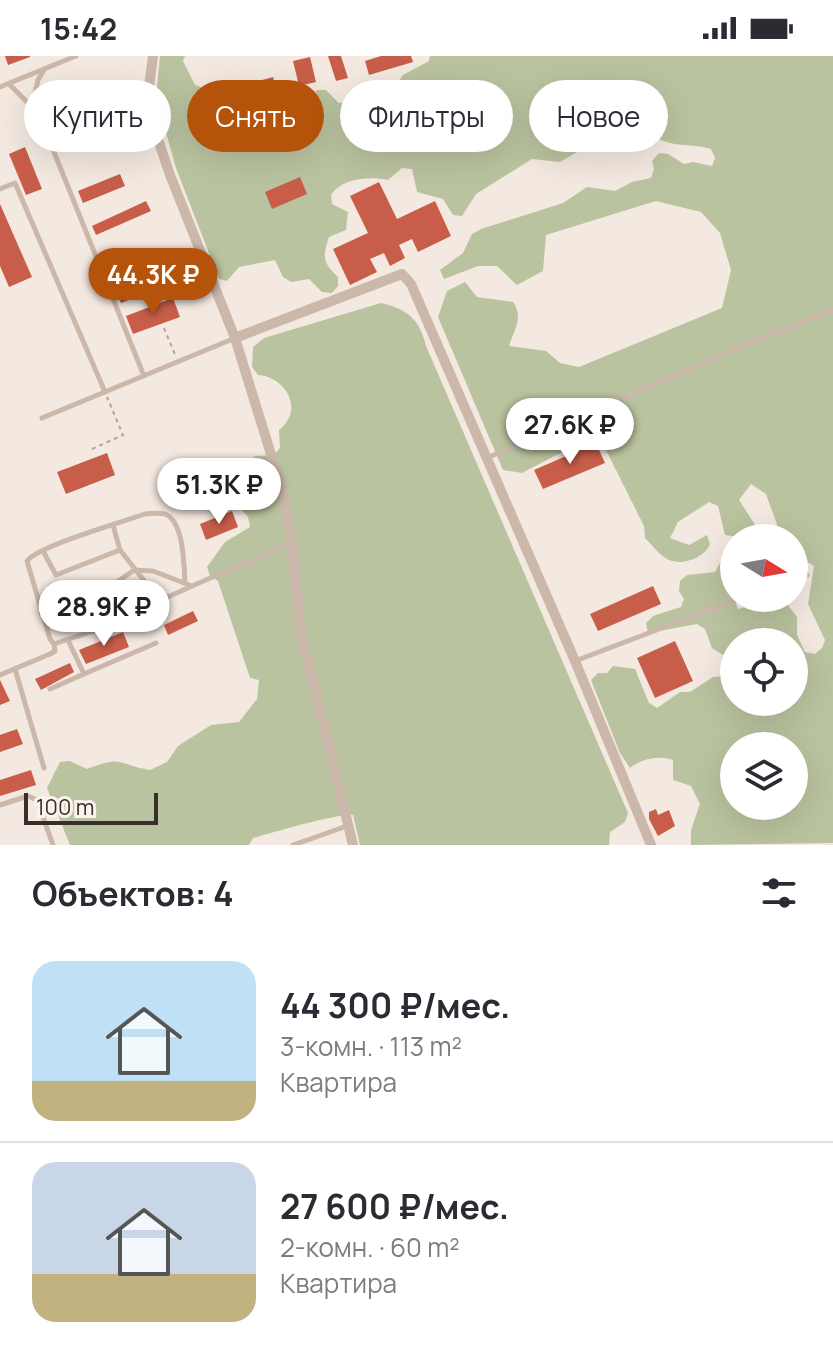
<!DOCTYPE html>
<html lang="ru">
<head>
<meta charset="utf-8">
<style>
  :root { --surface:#fff; --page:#f7f7f7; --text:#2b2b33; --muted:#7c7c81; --line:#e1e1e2; --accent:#b45309 }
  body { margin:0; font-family:Manrope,sans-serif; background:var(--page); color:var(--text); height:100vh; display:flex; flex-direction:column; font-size:30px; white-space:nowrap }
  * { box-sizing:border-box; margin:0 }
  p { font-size:26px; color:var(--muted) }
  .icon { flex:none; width:44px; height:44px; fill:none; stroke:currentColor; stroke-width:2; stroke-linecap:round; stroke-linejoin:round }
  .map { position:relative; height:789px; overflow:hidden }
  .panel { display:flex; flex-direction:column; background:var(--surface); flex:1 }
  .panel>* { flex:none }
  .guide { position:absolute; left:24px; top:24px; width:786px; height:72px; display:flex; gap:16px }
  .needle { width:52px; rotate:101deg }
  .buttons { position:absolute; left:720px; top:468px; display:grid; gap:16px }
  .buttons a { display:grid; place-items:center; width:88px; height:88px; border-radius:50%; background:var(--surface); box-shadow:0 8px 32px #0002; font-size:40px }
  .scale { position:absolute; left:24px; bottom:20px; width:134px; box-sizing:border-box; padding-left:8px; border:4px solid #3a2e2a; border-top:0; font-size:22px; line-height:28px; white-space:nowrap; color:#3a2e2a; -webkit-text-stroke:6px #fbf3ec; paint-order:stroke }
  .price { position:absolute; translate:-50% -68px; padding:0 18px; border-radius:28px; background:#fff; color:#222; font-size:26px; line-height:52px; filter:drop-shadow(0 2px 4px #0008) }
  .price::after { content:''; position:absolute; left:50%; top:48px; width:24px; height:18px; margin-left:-12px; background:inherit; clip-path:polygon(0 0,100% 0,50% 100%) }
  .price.current { background:var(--accent); color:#fff }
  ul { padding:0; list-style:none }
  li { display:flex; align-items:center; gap:24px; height:200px; padding:0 32px }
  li+li { border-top:2px solid var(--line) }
  li span { display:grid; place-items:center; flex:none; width:224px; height:160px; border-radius:24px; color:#555 }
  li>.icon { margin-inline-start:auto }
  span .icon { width:96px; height:96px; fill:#fffc; stroke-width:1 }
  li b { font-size:34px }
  h2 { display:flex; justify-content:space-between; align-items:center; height:96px; padding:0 32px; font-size:34px }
  .pill { padding:0 28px; border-radius:36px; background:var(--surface); box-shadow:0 8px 32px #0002; font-size:28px; line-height:72px }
  .pill.current { background:var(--accent); color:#fff }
  .status { display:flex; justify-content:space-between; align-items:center; height:56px; padding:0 40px; background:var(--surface); direction:ltr }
  .status svg { height:22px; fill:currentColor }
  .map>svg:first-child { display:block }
  .green { fill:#bac39f; fill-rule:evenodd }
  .building { fill:#c85e49 }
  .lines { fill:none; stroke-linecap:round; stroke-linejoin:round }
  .path { stroke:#b8a195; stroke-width:2; stroke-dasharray:4 4; stroke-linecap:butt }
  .service { stroke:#ccb8ab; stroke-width:5 }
  .minor { stroke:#ccb8ab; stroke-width:10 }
</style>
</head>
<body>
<div class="status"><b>15:42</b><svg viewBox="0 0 49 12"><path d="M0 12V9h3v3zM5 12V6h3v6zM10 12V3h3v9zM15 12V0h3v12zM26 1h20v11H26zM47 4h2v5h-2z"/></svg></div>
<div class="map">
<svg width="833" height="789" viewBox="0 0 833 789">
  <rect width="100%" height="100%" fill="#f4e9e0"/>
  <g class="green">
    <path d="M160,0H185L183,5L195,29L213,35L217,64L226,68L262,55L291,63L317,34H326L339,47L359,43L366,36L397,27L403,19L429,5L430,0H833V787L691,789V774L700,748L691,730L673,724V704C659,699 641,703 630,712L620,697L591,624L598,617H607L613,610L635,613L649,647L657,652L680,636H690L713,621L734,620V646H794V586H734V606L712,592L705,573L697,568L648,577L646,567L653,560L681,551L684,543L679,535L680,525L687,519L715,516L724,499L734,503V542L738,553L775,542L785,545L797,561V579L805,596L815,598L822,592L825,584L808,548L814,510L799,501V491L794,482L786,481L779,474L766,438L751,428L739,444L759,475L746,482L725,479L718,450L709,446L678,466L670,482L689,489L707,479L710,488C704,503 678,512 664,501C657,496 651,488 645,482L644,470L600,382L591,381L522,417L503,414L438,261L447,235L465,226L477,241L513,246C524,261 514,274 509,290L546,295L560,307L579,311L722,252L731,214L720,177L701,156L656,145L546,179L543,215L517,229L497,210H478L444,223L440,214L463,197L472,178L481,173L563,147L587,131L615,135L632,126L651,122L654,113L652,105L659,97L668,98L684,108L693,106L712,110L715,102L711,93C690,87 676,92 657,82L639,87L621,86L584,92L560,106L532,103L476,138L462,160L453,159L443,143L417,136L412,113L402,112L388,124C369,120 342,122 331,139L332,148L348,156L346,174L329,181C322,201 323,207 338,221V230L332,237L322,236L309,223L291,226L283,221L275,204L239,211L227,225L219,223L176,112L156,41ZM734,690H794V750H734Z"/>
    <path d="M381,247C408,253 420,264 426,290L628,757L625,766L610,776L609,789H360L353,759C342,756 271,777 253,782L249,789H70L47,732L60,706L70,705L87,713C124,699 115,708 150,714L167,706L178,690L211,669L239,666L257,643L259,624L250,622L218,525L210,520L207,511L225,486L250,471L248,461L242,454L241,435L234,434L226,440L216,442L208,436C207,415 224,414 241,413L255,400L274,399L280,392L279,374C305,354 286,321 258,319L252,311L253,291L264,282Z"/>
  </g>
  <g class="building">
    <polygon points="5,0 30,0 30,1 8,9"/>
    <polygon points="328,0 341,0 348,22 336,25"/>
    <polygon points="381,0 411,0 413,6 369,19 365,5"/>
    <polygon points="310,1 316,26 299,30 293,5"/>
    <polygon points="273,21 277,35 241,46 237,31"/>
    <polygon points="25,91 42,133 26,139 9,98"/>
    <polygon points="120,118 125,130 83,147 78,135"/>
    <polygon points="300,121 307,138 272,153 265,136"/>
    <polygon points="379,126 397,163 435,145 451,180 418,196 412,183 399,189 405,202 390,210 384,197 370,203 377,216 350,229 333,193 368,177 350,140"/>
    <polygon points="146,145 151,155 96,179 92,170"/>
    <polygon points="0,148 32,221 9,231 0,210"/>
    <polygon points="163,205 171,227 121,247 112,225"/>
    <polygon points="173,242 180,261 133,278 126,260"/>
    <polygon points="596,387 605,407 543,433 534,414"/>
    <polygon points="107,397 115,419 66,438 57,416"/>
    <polygon points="232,455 238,471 206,484 200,468"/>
    <polygon points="653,530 661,548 598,575 590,558"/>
    <polygon points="193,555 198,565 168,579 164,569"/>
    <polygon points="123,576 129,591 86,608 79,594"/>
    <polygon points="675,585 693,625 655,642 637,602"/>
    <polygon points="70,607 74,616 41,634 35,623"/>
    <polygon points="0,624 10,645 0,649"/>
    <polygon points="17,673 23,688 0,696 0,679"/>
    <polygon points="31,714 36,729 0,740 0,724"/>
    <polygon points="656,753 658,759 669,754 675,770 658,780 649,763 649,756"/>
  </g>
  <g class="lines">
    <g class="path">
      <polyline points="164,272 176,301"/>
      <polyline points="92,393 123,379 107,341"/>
    </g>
    <g class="service">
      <polyline points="9,28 32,51 54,96 144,320"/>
      <polyline points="0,31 76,0"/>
      <polyline points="32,50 38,24 44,14"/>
      <polyline points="0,133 15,127 105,336"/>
      <polyline points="42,362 235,282"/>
      <polyline points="487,402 721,299 833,254"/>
      <polyline points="113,469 120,494 146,527 157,546"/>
      <polyline points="43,495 56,519 120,494"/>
      <polyline points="794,523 807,519"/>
      <path d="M185,527C184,510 184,465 165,458C158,456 151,458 145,458C122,466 38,490 27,505L50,583L54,588L96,574L192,530"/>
      <polyline points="41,557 117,526 134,514 153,515 192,530 291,487"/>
      <polyline points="68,584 84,618 156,587"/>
      <polyline points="575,605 741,542"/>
      <polyline points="15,613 44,712"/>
      <polyline points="0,619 50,598 55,595 54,588"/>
      <polyline points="50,633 84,618"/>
      <polyline points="0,749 28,740 37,744 53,789"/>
      <polyline points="293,789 347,770"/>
    </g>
    <g class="minor">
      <polyline points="153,0 148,38 151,63 170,119 235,282 283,437 291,479 301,577 353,789"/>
      <polyline points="235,282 402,218 411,228 575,605 651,789"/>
    </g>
  </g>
</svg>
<div class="buttons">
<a><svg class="needle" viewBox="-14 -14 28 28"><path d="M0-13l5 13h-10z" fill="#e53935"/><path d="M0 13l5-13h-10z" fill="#7c7c81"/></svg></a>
<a><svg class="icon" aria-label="locate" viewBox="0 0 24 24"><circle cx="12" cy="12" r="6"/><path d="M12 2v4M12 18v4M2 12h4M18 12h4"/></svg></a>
<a><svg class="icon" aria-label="layers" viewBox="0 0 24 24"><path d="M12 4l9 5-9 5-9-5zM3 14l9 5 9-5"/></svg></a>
</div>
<div class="scale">100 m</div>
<b class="price current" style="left:153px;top:260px">44.3K ₽</b>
<b class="price" style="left:570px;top:410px">27.6K ₽</b>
<b class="price" style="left:219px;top:470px">51.3K ₽</b>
<b class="price" style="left:104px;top:592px">28.9K ₽</b>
<div class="guide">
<a class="pill">Купить</a>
<a class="pill current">Снять</a>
<a class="pill">Фильтры</a>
<a class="pill">Новое</a>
</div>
</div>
<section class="panel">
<h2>Объектов: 4<svg class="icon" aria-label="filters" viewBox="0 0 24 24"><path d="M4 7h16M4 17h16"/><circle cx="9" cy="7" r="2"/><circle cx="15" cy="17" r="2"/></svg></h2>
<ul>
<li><span style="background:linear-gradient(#bfe0f5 75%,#c2b280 0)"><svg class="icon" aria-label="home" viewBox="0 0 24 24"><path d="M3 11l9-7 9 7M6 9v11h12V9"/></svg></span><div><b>44 300 ₽/мес.</b><p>3-комн. · 113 m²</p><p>Квартира</p></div></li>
<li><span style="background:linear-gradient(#c9d6e8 70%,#c2b280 0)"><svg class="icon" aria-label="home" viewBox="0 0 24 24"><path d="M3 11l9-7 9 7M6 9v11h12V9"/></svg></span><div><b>27 600 ₽/мес.</b><p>2-комн. · 60 m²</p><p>Квартира</p></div></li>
</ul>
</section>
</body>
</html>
